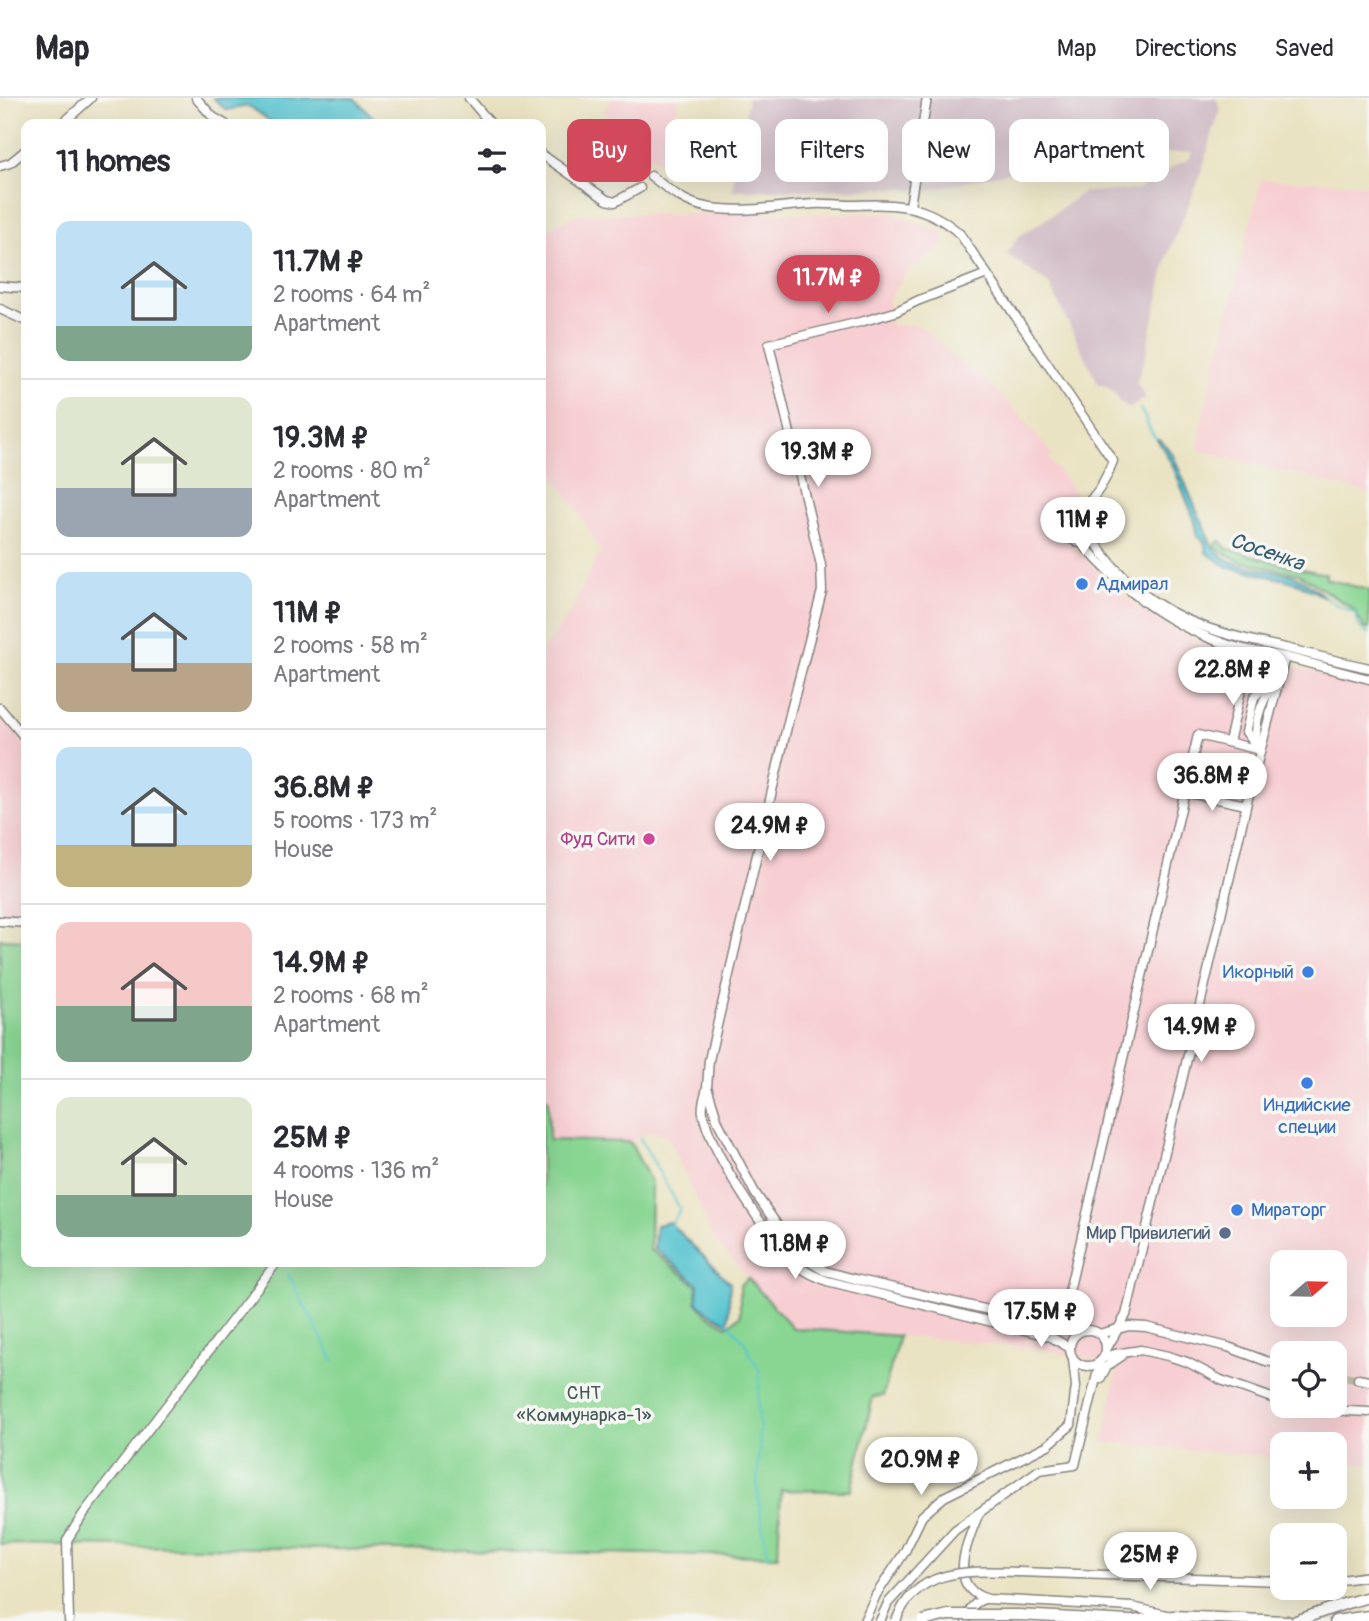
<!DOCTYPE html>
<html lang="en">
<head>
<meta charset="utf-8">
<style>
  :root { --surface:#fff; --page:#f7f7f7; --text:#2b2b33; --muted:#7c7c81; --line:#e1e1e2; --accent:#d1495b }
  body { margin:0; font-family:Pangolin,sans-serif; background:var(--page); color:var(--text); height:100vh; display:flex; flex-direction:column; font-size:26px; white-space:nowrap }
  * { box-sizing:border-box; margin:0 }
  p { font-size:23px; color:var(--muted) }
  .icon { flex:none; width:38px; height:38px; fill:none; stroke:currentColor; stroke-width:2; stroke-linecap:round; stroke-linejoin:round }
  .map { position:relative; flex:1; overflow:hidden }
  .side { position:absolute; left:21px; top:21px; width:525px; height:1148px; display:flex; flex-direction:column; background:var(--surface); border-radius:14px; box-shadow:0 7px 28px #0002 }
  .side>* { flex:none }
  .guide { position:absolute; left:567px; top:21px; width:665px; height:63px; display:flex; gap:14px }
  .needle { width:46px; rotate:70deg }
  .fabs { position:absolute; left:1270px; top:1152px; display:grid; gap:14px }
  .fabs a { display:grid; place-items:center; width:77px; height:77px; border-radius:14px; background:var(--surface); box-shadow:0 7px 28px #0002; font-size:35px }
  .price { position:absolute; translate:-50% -60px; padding:0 16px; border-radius:24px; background:#fff; color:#222; font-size:23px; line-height:46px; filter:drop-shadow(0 2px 4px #0008) }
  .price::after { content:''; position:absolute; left:50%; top:42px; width:21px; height:16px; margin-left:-10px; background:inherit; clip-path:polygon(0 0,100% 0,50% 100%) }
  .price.on { background:var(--accent); color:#fff }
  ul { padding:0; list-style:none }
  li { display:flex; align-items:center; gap:21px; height:175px; padding:0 35px }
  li+li { border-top:2px solid var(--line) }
  li span { display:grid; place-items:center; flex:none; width:196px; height:140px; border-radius:14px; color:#555 }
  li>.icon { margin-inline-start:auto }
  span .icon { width:84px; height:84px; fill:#fffc; stroke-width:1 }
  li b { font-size:30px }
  h2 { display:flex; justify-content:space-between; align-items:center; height:84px; padding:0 35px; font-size:30px }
  .tag { padding:0 24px; border-radius:14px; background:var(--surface); box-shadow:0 7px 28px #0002; font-size:24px; line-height:63px }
  .tag.on { background:var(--accent); color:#fff }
  header { display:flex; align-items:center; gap:42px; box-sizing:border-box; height:98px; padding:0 35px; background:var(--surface); border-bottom:2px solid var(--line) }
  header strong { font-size:33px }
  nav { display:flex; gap:38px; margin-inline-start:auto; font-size:24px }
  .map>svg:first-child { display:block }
  .built { fill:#f7cfd3; fill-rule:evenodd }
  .industrial { fill:#d2bdc7 }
  .green { fill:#89d693; stroke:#567c67; stroke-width:2 }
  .water { fill:#58c4d0; stroke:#3d7386; stroke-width:2 }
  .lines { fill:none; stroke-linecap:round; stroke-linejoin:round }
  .stream { stroke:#58c4d0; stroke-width:2 }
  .minor-tunnel { stroke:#c2bca8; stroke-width:8; stroke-dasharray:8 4; stroke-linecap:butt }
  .minor-casing { stroke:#86827f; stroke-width:11 }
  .tertiary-casing { stroke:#86827f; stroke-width:13 }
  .minor { stroke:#fff; stroke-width:8 }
  .tertiary { stroke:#fff; stroke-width:10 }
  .minor-bridge-casing { stroke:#86827f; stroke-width:11; stroke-linecap:butt }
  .tertiary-bridge-casing { stroke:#86827f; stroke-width:13; stroke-linecap:butt }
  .minor-bridge { stroke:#fff; stroke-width:8 }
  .tertiary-bridge { stroke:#fff; stroke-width:10 }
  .shop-dot { fill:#3f7fe0; stroke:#f6f6f2; stroke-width:2.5 }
  .hotel-dot { fill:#d1479c; stroke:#f6f6f2; stroke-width:2.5 }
  .service-dot { fill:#5c6f8a; stroke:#f6f6f2; stroke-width:2.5 }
  .labels { text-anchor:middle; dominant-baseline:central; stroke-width:7; stroke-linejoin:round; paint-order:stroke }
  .shop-label { font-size:19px; fill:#366cbe; stroke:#f6f6f2; text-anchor:start }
  .hotel-label { font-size:19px; fill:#b23c85; stroke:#f6f6f2; text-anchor:end }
  .service-label { font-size:19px; fill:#4e5e75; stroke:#f6f6f2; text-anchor:end }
  .park-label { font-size:19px; fill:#415855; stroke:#f6f6f2 }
  .water-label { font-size:21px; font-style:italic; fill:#355b6f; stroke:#f6f6f2 }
</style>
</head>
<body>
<header>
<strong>Map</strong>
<nav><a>Map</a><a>Directions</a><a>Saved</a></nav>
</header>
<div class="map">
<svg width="1369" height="1523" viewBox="0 0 1369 1523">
  <rect width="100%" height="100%" fill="#f6f6f2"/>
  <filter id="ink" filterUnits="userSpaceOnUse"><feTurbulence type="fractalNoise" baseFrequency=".0143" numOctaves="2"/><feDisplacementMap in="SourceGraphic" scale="14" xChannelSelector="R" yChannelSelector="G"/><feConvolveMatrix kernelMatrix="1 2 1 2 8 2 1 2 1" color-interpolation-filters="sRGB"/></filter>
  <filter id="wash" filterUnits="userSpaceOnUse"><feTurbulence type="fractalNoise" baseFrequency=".00686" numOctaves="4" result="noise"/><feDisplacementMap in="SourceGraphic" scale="28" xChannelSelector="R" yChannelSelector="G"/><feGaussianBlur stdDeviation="1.57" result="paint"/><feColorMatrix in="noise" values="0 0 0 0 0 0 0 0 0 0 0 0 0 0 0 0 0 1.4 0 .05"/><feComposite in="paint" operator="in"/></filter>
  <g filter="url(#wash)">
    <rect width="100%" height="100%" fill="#eae3c3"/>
    <g class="built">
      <polygon points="613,0 679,0 666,71 603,13"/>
      <polygon points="1261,81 1350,85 1369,87 1369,395 1198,352 1202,322"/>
      <path d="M890,115L943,134L944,147L908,172L888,203L892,227H920L971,275L977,274L1018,315L1053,357L1049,361L1079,400L1058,425L1060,434L1064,441L1083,457L1118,493L1150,517L1178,534L1216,551L1369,587V1366L1335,1365V1346H1283V1360L1103,1344L1118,1268L1044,1251L899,1238L793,1230L714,1141L668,1038L651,1033L630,1044L549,1042L548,1000H541V554L572,512L596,461L601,455L579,414L541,360V134L578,116ZM1283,1164H1335V1216H1283ZM1283,1255H1335V1307H1283Z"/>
      <polygon points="0,617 26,648 26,818 0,817"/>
    </g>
    <polygon class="industrial" points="748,0 1216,0 1221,12 1214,30 1200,79 1168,156 1146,256 1136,284 1146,300 1130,310 1120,304 1115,295 1108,289 1098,285 1049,186 1007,156 1019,138 1039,126 1084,94 1138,92 1151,81 1190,60 1192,53 1029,69 926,93 893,90 819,92 732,92"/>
    <g class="green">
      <polygon points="1220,443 1226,450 1288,468 1326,476 1326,481 1369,492 1369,531 1365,531 1353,511 1299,476 1240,463 1220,453 1214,447"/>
      <polygon points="0,841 26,842 26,1164 541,1164 541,1000 548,1000 549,1042 630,1044 651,1084 650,1151 697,1188 696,1204 706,1216 727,1228 740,1218 740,1187 748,1180 793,1230 899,1238 883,1298 873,1299 851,1393 781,1392 778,1458 0,1446"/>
    </g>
    <g class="water">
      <polygon points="213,0 354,0 380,26 274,26 249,8 226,12"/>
      <path d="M1157,341H1160L1173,357L1198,416C1206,428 1206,443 1217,454C1236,473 1270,470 1294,478C1305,482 1316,492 1325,499L1295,484L1228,469L1208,456L1206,454L1205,445L1198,438L1195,423L1172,366Z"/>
      <polygon points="669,1124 730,1185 728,1225 708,1214 697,1203 698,1186 654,1150 656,1127"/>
    </g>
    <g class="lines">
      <g class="stream">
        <path d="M1140,311C1147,320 1147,332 1156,340"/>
        <polyline points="1324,498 1337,507 1354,514 1357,520 1358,527 1366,535 1369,535"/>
        <polyline points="640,1040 680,1111 671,1127"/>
        <polyline points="288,1176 334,1263"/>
        <polyline points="727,1223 744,1243 760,1274 758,1306 760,1336 757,1388 763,1433 768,1459"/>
      </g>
    </g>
  </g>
  <g filter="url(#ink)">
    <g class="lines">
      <polyline class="minor-tunnel" points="1335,1276 1358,1281"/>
      <g class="minor-casing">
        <g id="minor">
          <polyline points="196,0 213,19 225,26"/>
          <polyline points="469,0 491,26"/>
          <polyline points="62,26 91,0"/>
          <polyline points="541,56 607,102 615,104 640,90"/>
          <polyline points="0,68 10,65 26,52"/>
          <path d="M651,78C668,91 684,105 706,109C741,116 777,108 813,106C825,105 837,107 850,107C895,106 924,104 960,136L1113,363C1108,375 1103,388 1094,398C1085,409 1074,415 1070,430"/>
          <polyline points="910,108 927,0"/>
          <path d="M987,176L917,203L895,214L864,223L769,246L821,467L822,493L790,616L709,962C708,971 708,980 707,989C706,997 701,1006 703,1015C710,1053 766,1138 795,1165C805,1174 815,1178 827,1183L1037,1235L1051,1239L1070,1250"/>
          <polyline points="0,188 26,190"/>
          <polyline points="0,211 26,223"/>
          <circle cx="1081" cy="433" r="12"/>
          <polyline points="1092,428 1094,398"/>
          <path d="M1092,439C1116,480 1158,512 1202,528C1229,538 1257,544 1285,550C1313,557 1341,564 1369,570"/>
          <path d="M1082,445C1121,492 1173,530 1232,548C1249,553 1267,555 1285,559C1313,566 1341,574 1369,581"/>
          <polyline points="0,610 26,641"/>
          <polyline points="1229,644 1250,553"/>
          <path d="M1258,646C1252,626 1263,602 1273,586"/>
          <polyline points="1260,652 1246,634 1254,599 1281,573"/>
          <polyline points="1185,694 1246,707"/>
          <polyline points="0,823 26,825"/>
          <polyline points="708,992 718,1024 755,1095 782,1134 808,1163 825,1173 855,1181 1053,1227 1085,1232"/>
          <polyline points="1061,1228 1198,637 1260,652"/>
          <circle cx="1088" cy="1250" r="18"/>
          <polyline points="1099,1236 1129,1228 1146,1229 1228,1249 1266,1263 1283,1266"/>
          <polyline points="1107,1250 1126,1217 1209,869 1248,700 1285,559"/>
          <polyline points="1104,1260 1115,1256 1141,1252 1168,1258 1187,1264 1221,1282 1283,1304"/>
          <polyline points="1100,1281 1107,1268 1122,1258"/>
          <polyline points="1358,1281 1369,1283"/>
          <polyline points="1295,1307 1306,1311 1369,1314"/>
          <path d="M979,1415C968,1442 945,1490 988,1501L1132,1509L1167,1517"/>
          <polyline points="1019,1474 1283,1483"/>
          <polyline points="1335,1483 1369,1478"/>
          <polyline points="69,1523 67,1442 84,1415 277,1164"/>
          <polyline points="864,1523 876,1497 904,1455 922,1418 944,1399 1048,1347 1071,1327 1076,1288 1073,1261"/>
          <polyline points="880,1523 888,1505 955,1432 1039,1372 1075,1367 1100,1264"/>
          <path d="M966,1523C968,1512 974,1504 985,1501"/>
        </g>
      </g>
      <g class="tertiary-casing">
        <g id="tertiary">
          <polyline points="1018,1517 1129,1523"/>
          <polyline points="1132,1523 1173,1518 1287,1523"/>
          <polyline points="1296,1523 1347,1505 1369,1499"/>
          <polyline points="1335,1523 1369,1518"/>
        </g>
      </g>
      <use href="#minor" class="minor"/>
      <use href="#tertiary" class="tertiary"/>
      <g class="minor-bridge-casing">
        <path id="minor-bridge" d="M896,1523C916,1468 971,1473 1019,1474"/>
      </g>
      <g class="tertiary-bridge-casing">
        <polyline id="tertiary-bridge" points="923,1523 948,1517 1018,1517"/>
      </g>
      <use href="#minor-bridge" class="minor-bridge"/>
      <use href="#tertiary-bridge" class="tertiary-bridge"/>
    </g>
  </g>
  <g class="shop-dot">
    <circle cx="1082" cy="486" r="7"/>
    <circle cx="1308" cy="874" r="7"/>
    <circle cx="1307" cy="985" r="7"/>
    <circle cx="1237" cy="1112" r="7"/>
  </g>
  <circle class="hotel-dot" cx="649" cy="741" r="7"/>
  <circle class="service-dot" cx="1225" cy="1135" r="7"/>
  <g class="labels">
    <g class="shop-label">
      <text x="1096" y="486">Адмирал</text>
      <text x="1294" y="874" text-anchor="end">Икорный</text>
      <text x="1307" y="1007" text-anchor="middle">Индийские<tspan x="1307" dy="22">специи</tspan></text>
      <text x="1251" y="1112">Мираторг</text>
    </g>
    <g class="hotel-label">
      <text x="635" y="741">Фуд Сити</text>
    </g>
    <g class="service-label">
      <text x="1211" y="1135">Мир Привилегий</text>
    </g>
    <g class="park-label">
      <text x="584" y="1295">СНТ<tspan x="584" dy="22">«Коммунарка-1»</tspan></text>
    </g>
    <g class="water-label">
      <text transform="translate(1267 454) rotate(19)">Сосенка</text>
    </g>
  </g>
</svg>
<div class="fabs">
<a><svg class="needle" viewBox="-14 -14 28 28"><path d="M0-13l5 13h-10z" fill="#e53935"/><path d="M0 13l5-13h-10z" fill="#7c7c81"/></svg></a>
<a><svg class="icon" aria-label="locate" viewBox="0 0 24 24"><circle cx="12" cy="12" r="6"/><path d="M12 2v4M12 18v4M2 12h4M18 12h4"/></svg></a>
<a>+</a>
<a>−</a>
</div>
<b class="price on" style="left:828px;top:217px">11.7M ₽</b>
<b class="price" style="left:818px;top:391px">19.3M ₽</b>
<b class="price" style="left:1083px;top:459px">11M ₽</b>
<b class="price" style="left:1233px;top:609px">22.8M ₽</b>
<b class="price" style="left:1212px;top:715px">36.8M ₽</b>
<b class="price" style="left:770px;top:765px">24.9M ₽</b>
<b class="price" style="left:1201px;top:966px">14.9M ₽</b>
<b class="price" style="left:795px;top:1183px">11.8M ₽</b>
<b class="price" style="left:1041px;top:1251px">17.5M ₽</b>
<b class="price" style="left:921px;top:1399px">20.9M ₽</b>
<b class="price" style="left:1150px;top:1494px">25M ₽</b>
<div class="guide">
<a class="tag on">Buy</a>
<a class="tag">Rent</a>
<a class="tag">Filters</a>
<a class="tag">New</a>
<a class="tag">Apartment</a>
</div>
<section class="side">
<h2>11 homes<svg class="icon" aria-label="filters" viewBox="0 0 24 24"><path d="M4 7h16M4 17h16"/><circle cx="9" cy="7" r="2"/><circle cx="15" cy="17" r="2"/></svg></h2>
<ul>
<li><span style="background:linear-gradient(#bfe0f5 75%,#7fa58c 0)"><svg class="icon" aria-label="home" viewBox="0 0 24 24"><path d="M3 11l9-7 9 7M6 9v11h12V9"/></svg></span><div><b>11.7M ₽</b><p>2 rooms · 64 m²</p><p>Apartment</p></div></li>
<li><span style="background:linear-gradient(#dfe7d0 65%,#9aa5b1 0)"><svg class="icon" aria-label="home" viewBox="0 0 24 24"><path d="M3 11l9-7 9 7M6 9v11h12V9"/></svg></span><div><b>19.3M ₽</b><p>2 rooms · 80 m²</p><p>Apartment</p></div></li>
<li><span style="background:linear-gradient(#bfe0f5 65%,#b9a48a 0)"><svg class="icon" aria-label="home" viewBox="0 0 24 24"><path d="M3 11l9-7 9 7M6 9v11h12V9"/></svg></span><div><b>11M ₽</b><p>2 rooms · 58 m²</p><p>Apartment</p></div></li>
<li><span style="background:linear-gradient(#bfe0f5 70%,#c2b280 0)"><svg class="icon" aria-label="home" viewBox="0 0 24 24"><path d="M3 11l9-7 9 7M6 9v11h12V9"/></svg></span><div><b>36.8M ₽</b><p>5 rooms · 173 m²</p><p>House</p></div></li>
<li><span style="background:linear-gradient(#f6c9c9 60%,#7fa58c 0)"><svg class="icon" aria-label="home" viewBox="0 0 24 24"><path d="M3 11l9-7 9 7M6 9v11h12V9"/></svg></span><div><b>14.9M ₽</b><p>2 rooms · 68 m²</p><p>Apartment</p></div></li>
<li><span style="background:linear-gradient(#dfe7d0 70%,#7fa58c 0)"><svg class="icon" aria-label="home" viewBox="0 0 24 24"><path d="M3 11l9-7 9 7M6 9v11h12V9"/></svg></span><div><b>25M ₽</b><p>4 rooms · 136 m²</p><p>House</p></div></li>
</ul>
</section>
</div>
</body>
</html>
